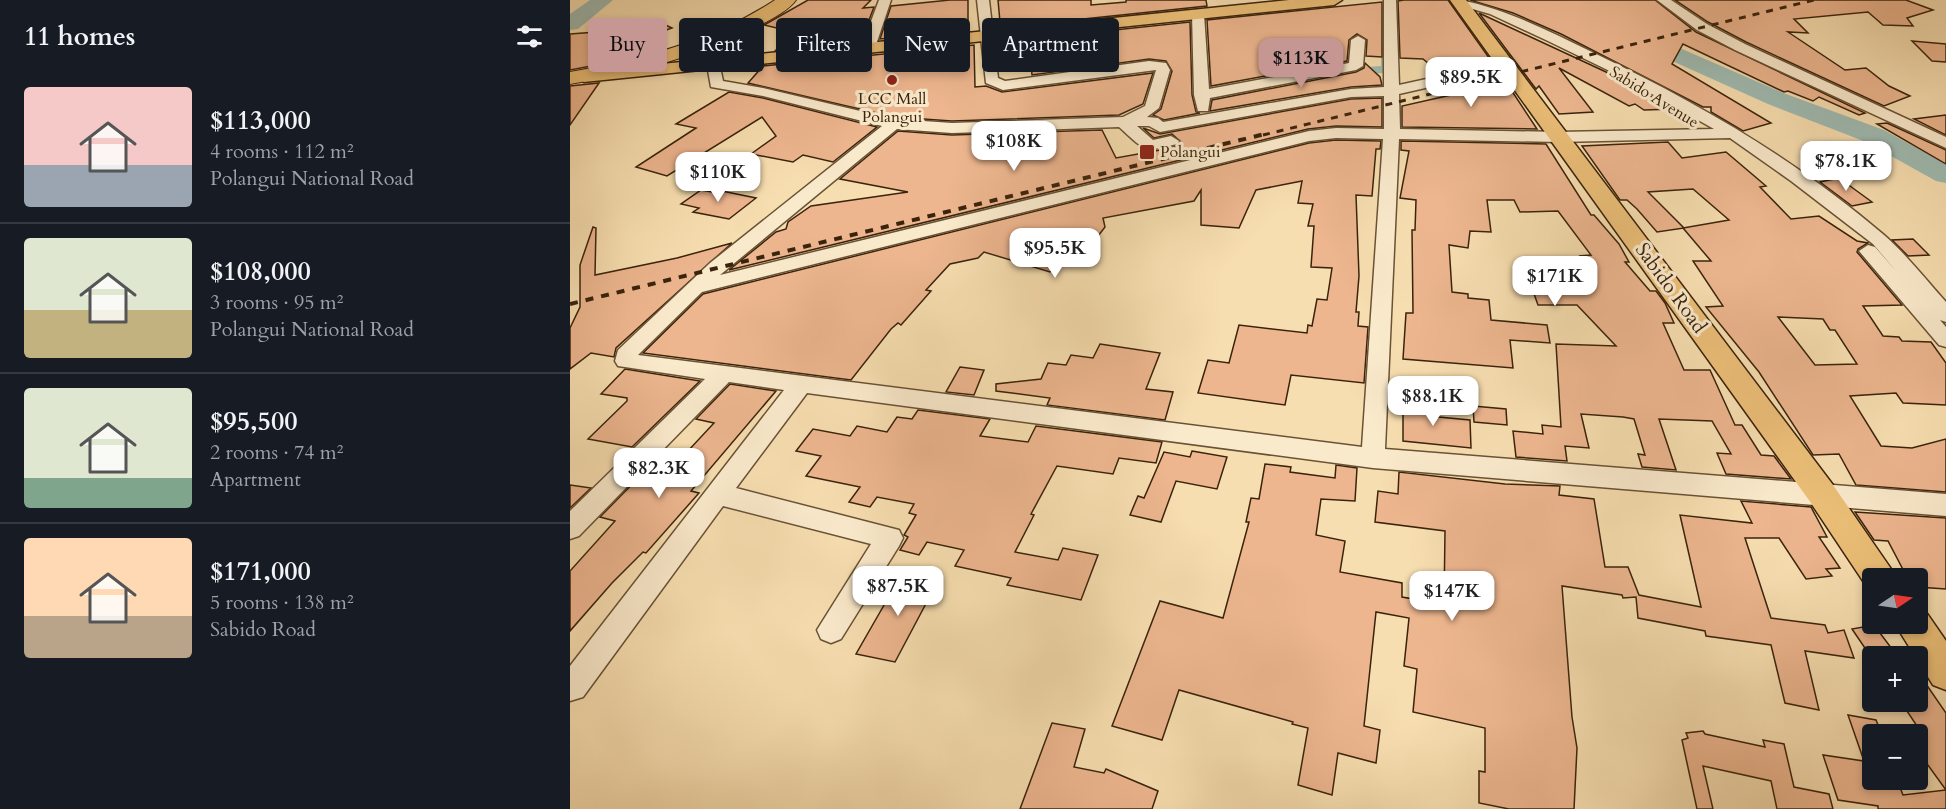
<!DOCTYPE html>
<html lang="en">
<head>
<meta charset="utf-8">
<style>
  :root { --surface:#171b24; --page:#242831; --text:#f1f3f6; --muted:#9ea1a6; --line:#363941; --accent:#c59692 }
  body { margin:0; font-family:Cardo,serif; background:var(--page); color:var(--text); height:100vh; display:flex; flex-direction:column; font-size:22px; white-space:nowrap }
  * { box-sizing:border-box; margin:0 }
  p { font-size:20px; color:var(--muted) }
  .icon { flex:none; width:33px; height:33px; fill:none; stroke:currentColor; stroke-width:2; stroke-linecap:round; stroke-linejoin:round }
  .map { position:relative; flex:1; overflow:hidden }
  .details { display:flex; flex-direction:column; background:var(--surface); width:570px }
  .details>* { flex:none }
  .hud { position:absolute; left:18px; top:18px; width:570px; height:54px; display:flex; gap:12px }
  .needle { width:39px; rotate:77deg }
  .controls { position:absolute; left:1292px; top:568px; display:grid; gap:12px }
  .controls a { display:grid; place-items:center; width:66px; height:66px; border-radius:6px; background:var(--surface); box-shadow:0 3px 9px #0003; font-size:30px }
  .price { position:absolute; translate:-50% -51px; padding:0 14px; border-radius:12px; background:#fff; color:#222; font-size:20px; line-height:39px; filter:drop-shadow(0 2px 3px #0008) }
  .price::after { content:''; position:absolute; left:50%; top:36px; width:18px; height:14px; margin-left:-9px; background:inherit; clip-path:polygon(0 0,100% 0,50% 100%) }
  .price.current { background:var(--accent); color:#111 }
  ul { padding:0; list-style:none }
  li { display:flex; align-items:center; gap:18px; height:150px; padding:0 24px }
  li+li { border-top:2px solid var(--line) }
  li span { display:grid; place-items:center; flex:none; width:168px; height:120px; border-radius:6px; color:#555 }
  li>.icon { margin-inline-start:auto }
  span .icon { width:72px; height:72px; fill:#fffc; stroke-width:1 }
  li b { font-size:26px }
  h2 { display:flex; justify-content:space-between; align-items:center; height:72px; padding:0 24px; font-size:26px }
  .pill { padding:0 21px; border-radius:6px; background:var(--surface); box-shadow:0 3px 9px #0003; font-size:21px; line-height:54px }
  .pill.current { background:var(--accent); color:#111 }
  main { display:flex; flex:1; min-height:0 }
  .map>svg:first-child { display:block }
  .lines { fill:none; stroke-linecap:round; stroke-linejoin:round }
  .canal { fill:#9fbbb2; fill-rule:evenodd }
  .river { fill:#9fbbb2; fill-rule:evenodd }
  .building { fill:#edb68f; stroke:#3a230c; stroke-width:1.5; fill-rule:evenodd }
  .minor-casing { stroke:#695235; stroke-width:3 }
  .major-casing { stroke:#3a230c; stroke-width:3 }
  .highway-casing { stroke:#3a230c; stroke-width:2 }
  .minor { fill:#faeacc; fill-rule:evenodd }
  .major { fill:#ecbf78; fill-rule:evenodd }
  .highway { fill:#ecbf78; fill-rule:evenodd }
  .rail-far1 { stroke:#3a230c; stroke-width:3; stroke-dasharray:7 7; stroke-linecap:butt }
  .rail { stroke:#3a230c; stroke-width:4; stroke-dasharray:8 8; stroke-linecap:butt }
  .poi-dot { fill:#8f2418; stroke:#faeacc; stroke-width:2 }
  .labels { text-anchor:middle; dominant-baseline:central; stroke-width:6; stroke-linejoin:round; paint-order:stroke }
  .far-street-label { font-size:16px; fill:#3a230c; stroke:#faeacc }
  .far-poi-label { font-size:16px; fill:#3a230c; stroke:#faeacc }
  .street-label { font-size:20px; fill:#3a230c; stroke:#faeacc }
</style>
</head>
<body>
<main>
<section class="details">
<h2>11 homes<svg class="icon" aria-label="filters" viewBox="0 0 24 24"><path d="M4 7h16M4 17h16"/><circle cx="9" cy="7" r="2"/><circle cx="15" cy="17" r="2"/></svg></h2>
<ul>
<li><span style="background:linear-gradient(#f6c9c9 65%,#9aa5b1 0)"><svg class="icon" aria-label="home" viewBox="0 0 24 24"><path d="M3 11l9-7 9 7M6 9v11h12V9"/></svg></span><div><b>$113,000</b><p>4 rooms · 112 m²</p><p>Polangui National Road</p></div></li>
<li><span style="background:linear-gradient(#dfe7d0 60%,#c2b280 0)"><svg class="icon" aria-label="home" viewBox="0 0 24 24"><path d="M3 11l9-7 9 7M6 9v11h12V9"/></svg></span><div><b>$108,000</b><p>3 rooms · 95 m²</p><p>Polangui National Road</p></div></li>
<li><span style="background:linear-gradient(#dfe7d0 75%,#7fa58c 0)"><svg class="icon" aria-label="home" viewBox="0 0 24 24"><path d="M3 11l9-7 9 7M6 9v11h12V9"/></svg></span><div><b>$95,500</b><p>2 rooms · 74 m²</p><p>Apartment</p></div></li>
<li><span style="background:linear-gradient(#ffd9b3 65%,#b9a48a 0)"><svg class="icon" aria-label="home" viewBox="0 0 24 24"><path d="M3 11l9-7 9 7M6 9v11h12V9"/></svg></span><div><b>$171,000</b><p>5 rooms · 138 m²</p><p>Sabido Road</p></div></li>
</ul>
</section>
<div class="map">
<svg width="1376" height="809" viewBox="0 0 1376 809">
  <rect width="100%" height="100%" fill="#f7deb0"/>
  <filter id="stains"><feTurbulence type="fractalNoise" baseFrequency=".00333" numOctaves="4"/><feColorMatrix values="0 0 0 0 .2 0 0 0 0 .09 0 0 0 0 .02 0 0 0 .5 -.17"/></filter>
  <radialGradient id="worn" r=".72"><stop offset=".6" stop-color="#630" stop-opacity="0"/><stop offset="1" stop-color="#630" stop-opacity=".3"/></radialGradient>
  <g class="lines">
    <polygon class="canal" points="817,42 823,46 823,72 792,75 782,83 772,83 772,77 784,68 811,66 811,46"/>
    <g class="river">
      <polygon points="20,0 43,0 8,29 0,30 0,14"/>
      <polygon points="972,0 999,0 1216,94 1314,130 1376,164 1376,183 1366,181 1296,142 1198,104 975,4"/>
    </g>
  </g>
  <g class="building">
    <polygon points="238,0 301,0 293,8 304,7 291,41 206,50 215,41 249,38 194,25"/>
    <polygon points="380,0 398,0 398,31 310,39 321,6"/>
    <polygon points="428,0 521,0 521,5 556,2 556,0 636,0 637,6 456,25 455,19 430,22"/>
    <polygon points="834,0 878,0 922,62 871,74 853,59 830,58 828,1"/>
    <polygon points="900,0 1085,0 1126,32 1295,113 1289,115 1249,97 1243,101 1218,91 1214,92 1113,44 1102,64 1201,123 1173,131 1141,112 1141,107 1133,107 991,34 943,13"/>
    <polygon points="1105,0 1336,0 1363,10 1337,18 1343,26 1313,25 1298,12 1224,19 1238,33 1218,32 1275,70 1296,68 1319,86 1340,96 1314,106 1176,42 1138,22"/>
    <polygon points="812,2 812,57 796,56 797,40 787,34 779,40 777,61 641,86 637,20"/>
    <polygon points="909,13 1049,78 1103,109 1074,110 1065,104 1059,106 989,68 1023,112 989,114 969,86 966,89"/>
    <polygon points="82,19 102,28 72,39 38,22"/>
    <polygon points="620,22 622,95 626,112 630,113 594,120 583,115 591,109 602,71 596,61 579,59 462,75 459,39"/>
    <polygon points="54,30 36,52 19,58 21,66 0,70 0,34"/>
    <polygon points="1342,41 1376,44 1376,62 1362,61"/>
    <polygon points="404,45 405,87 416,86 432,92 583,73 573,104 549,115 382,121 324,117 178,83 193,66"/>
    <polygon points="795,63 810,77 812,85 781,87 640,111 642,100 786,72 794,68"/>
    <polygon points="930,73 967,129 832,127 832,106 894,92 884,84"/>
    <polygon points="29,83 0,125 0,86"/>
    <polygon points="159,92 193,98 307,127 263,162 233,155 223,162 181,154 206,136 192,117 97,176 66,167 126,128 106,124"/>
    <polygon points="812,98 812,127 766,126 738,129 159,270 206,232 216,229 218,222 241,206 338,192 270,179 328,131 382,135 532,130 546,158 596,149 608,146 611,142 602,134 584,138 573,128 590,134 781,99"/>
    <polygon points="1376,115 1376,135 1344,119"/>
    <polygon points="1317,123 1376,150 1376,164 1307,124"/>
    <polygon points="766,140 811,141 810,149 806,149 802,196 786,195 789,276 786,312 789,312 788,326 798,327 794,383 721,375 715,405 628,393 638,360 659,363 669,325 737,333 738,325 742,326 747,299 757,300 762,268 741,267 744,226 738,226 743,204 728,203 732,181 686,190 669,228 631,225 631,190 624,201 533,218 535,227 508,262 493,260 480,272 414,252 408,258 380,264 356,290 361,291 331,325 328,323 321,329 281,380 73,353 133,294 739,143"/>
    <polygon points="831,141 976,144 1021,215 1024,215 1049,244 1059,262 1055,262 1080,291 1086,291 1095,303 1104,323 1093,323 1114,370 1140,370 1165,425 1172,425 1191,455 1204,456 1221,479 1156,474 1147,453 1161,454 1142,421 1089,419 1106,470 1072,467 1068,454 1075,455 1064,419 1053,417 1011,414 1019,448 995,446 997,461 946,457 943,431 973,434 972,425 991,427 986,344 1046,346 1007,305 968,305 957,274 1025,278 1010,256 1021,255 988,211 950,212 944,200 917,200 921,232 900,231 898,248 879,245 882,292 898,294 898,298 919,300 921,320 977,325 980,343 940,340 943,368 833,359 836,313 843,313 842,230 845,230 846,200 830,198 839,151 831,150"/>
    <path d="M1098,142L1112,158L1156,152L1196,186L1190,187L1221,219L1249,216L1287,241L1298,243L1288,249L1287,252L1332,305L1293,306L1313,336L1329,337L1332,341L1361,342L1376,363V405L1333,403L1326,393L1280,396L1311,446L1342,448L1376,439V492L1286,485L1269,454L1243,455L1189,372L1136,307L1153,306L1123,261H1141L1113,228L1159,220L1123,189L1078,192L1114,228L1087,232L1067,209L1057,200H1050L1012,146ZM1208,317L1253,319L1260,330H1265L1287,364L1245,365Z"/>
    <polygon points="1269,178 1302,202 1282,206 1250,182"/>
    <polygon points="131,190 148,193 152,191 186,198 159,219 123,212 129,208 111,204"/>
    <polygon points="23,227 26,228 25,275 107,258 162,243 46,348 44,357 21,353 0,369 0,328 10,307 10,265"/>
    <polygon points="1343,239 1359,255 1338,256 1322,240"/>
    <polygon points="530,344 590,353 576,389 603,392 595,420 477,405 480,398 426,391 426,384 471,379 478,363 496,365 501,355 523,358"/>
    <polygon points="390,367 414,370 404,395 376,392"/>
    <polygon points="55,369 130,381 62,447 18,439 57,401 57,398 31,394"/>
    <polygon points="160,384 206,391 121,491 129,493 76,553 73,552 42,583 0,631 0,571 45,521 30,517 85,461 104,466 144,423 126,419"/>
    <polygon points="833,398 857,400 858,416 900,420 901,448 833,441"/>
    <polygon points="903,406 936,409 937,425 904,422"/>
    <polygon points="348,410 420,419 410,436 458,442 466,426 592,442 586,463 549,458 543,474 487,466 461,514 464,515 445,552 488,560 493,548 528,555 511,600 437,585 441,578 385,566 394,550 357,542 349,555 330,550 338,537 334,535 346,515 339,513 344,504 307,497 300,507 279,502 290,487 236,476 251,456 226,451 243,429 280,436 287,426 317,432 327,417 342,419"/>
    <polygon points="622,451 657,457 647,489 606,481 591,522 560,515 568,496 574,498 594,452 620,457"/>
    <polygon points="695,464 721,467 720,472 765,478 766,465 787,468 785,501 751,499 746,535 775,541 770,572 832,583 832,597 874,604 875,531 805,522 808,491 828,494 829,472 935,484 990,486 989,495 1024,499 1035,567 1058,567 1069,595 1131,607 1110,515 1182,523 1171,501 1241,507 1257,537 1249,537 1270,568 1256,569 1262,576 1236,579 1209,538 1175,538 1201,618 1255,625 1258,633 1274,630 1284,658 1235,651 1249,710 1215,703 1201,645 1136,636 1135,631 1068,618 1066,597 1053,598 1052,595 992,586 1002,717 1007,748 1004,809 939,809 909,803 909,771 915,772 915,728 843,712 847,669 834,666 839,618 806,612 794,726 810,730 806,763 768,753 762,795 728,785 738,728 722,724 723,722 609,690 592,740 542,726 590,601 653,618 679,522 676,522 681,498 689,499"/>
    <polygon points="0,485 21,488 0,508"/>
    <polygon points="1285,512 1376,518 1376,589 1347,587 1347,579 1338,579 1318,541 1304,540"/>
    <polygon points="333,572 369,579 325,662 286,654"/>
    <polygon points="1304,625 1328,657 1301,657 1282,629"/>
    <polygon points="1347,671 1376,713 1376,809 1308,809 1308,806 1268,800 1253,755 1294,761 1278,715 1306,720 1312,735 1302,735 1302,780 1327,780 1333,795 1376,790 1347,750 1347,726 1331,702 1347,702"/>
    <polygon points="482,723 515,729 504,767 534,773 536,769 588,791 582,809 450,809"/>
    <polygon points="1133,731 1135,734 1195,747 1193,740 1214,744 1224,787 1259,794 1263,809 1207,809 1201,781 1133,766 1143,809 1127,809 1112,740 1118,738 1116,733"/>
  </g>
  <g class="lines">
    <g class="minor-casing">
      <g id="minor">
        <polygon points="309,0 321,0 305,48 303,51 293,51 291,48"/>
        <path d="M407,0H419L428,78L435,81L579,61L596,63L600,70L589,108L577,117L588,118L593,122L781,89L814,87V0H826L829,85L934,62L941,66L934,70L829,94L830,129L989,132L1144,129L1050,76L978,41L920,14L885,4L891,0C938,10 979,31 1022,52C1125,101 1227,160 1314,235C1337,255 1356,280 1376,302V322L1370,320L1376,327V347L1369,345L1289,251L1298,245L1305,247L1327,272L1303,244L1221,181L1160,138L989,142L829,139L815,449L1376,494V516L803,468L237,393L166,488L329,530L333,538L329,546L271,639L261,643L251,639L247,630L301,544L153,506L13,697L0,701V666L214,390L159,382L9,536L0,539V511L135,379L48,366L45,361L48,350L140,263L312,126L193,96L141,87L137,65L139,62H149L153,81L193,88L324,119L382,123L553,117L575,106L586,70L433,90L416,83ZM814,96V129L766,128L739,131L150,275L327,129L382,133L549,127C575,150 572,153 607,144L609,141L601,136L583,140L567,126H579L590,132L781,97ZM766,138L813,139L792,447L68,355L132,292L739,141Z"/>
        <polygon points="1087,0 1101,0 1137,24 1175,44 1376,137 1376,148 1165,50 1127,30"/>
        <polygon points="628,10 634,14 639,89 779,63 781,40 788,36 795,40 793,66 786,70 640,98 638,111 628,111 624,95 622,14"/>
      </g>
    </g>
    <g class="major-casing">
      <g id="major">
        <polygon points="719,0 772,0 764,5 14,82 5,77 14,72"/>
        <polygon points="880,0 896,0 1263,485 1328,579 1302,579 1302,591 1299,590 1241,503"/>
        <polygon points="1347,609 1356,612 1376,641 1376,690 1363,685 1325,624 1347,624"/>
      </g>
    </g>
    <g class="highway-casing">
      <path id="highway" d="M205,0H226C219,10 203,18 192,24C133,56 67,72 0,84V72C72,59 143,41 205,0Z"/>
    </g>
    <use href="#minor" class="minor"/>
    <use href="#major" class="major"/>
    <use href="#highway" class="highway"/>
    <polyline class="rail-far1" points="693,135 1244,0"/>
    <polyline class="rail" points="0,304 699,133"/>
  </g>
  <g class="poi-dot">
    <circle cx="322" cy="80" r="6"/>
    <rect x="569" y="144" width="16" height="16" rx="3"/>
  </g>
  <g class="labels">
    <g class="far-street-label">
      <text transform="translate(1084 97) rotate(32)">Sabido Avenue</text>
    </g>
    <g class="far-poi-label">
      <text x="322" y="99">LCC Mall<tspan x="322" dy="18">Polangui</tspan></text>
      <text x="590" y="152" text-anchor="start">Polangui</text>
    </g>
    <g class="street-label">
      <text transform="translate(1101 288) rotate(54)">Sabido Road</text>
    </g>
  </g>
  <rect width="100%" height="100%" filter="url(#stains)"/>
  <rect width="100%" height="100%" fill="url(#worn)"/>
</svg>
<div class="controls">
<a><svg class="needle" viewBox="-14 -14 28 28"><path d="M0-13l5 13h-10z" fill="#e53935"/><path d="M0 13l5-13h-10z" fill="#9ea1a6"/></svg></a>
<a>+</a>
<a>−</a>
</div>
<b class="price current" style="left:731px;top:89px">$113K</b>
<b class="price" style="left:901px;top:108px">$89.5K</b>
<b class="price" style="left:444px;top:172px">$108K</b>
<b class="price" style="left:1276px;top:192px">$78.1K</b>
<b class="price" style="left:148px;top:203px">$110K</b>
<b class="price" style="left:485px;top:279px">$95.5K</b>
<b class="price" style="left:985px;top:307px">$171K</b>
<b class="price" style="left:863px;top:427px">$88.1K</b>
<b class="price" style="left:89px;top:499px">$82.3K</b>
<b class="price" style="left:328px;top:617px">$87.5K</b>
<b class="price" style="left:882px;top:622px">$147K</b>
<div class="hud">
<a class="pill current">Buy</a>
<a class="pill">Rent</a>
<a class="pill">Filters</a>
<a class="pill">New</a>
<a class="pill">Apartment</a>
</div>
</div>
</main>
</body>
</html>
